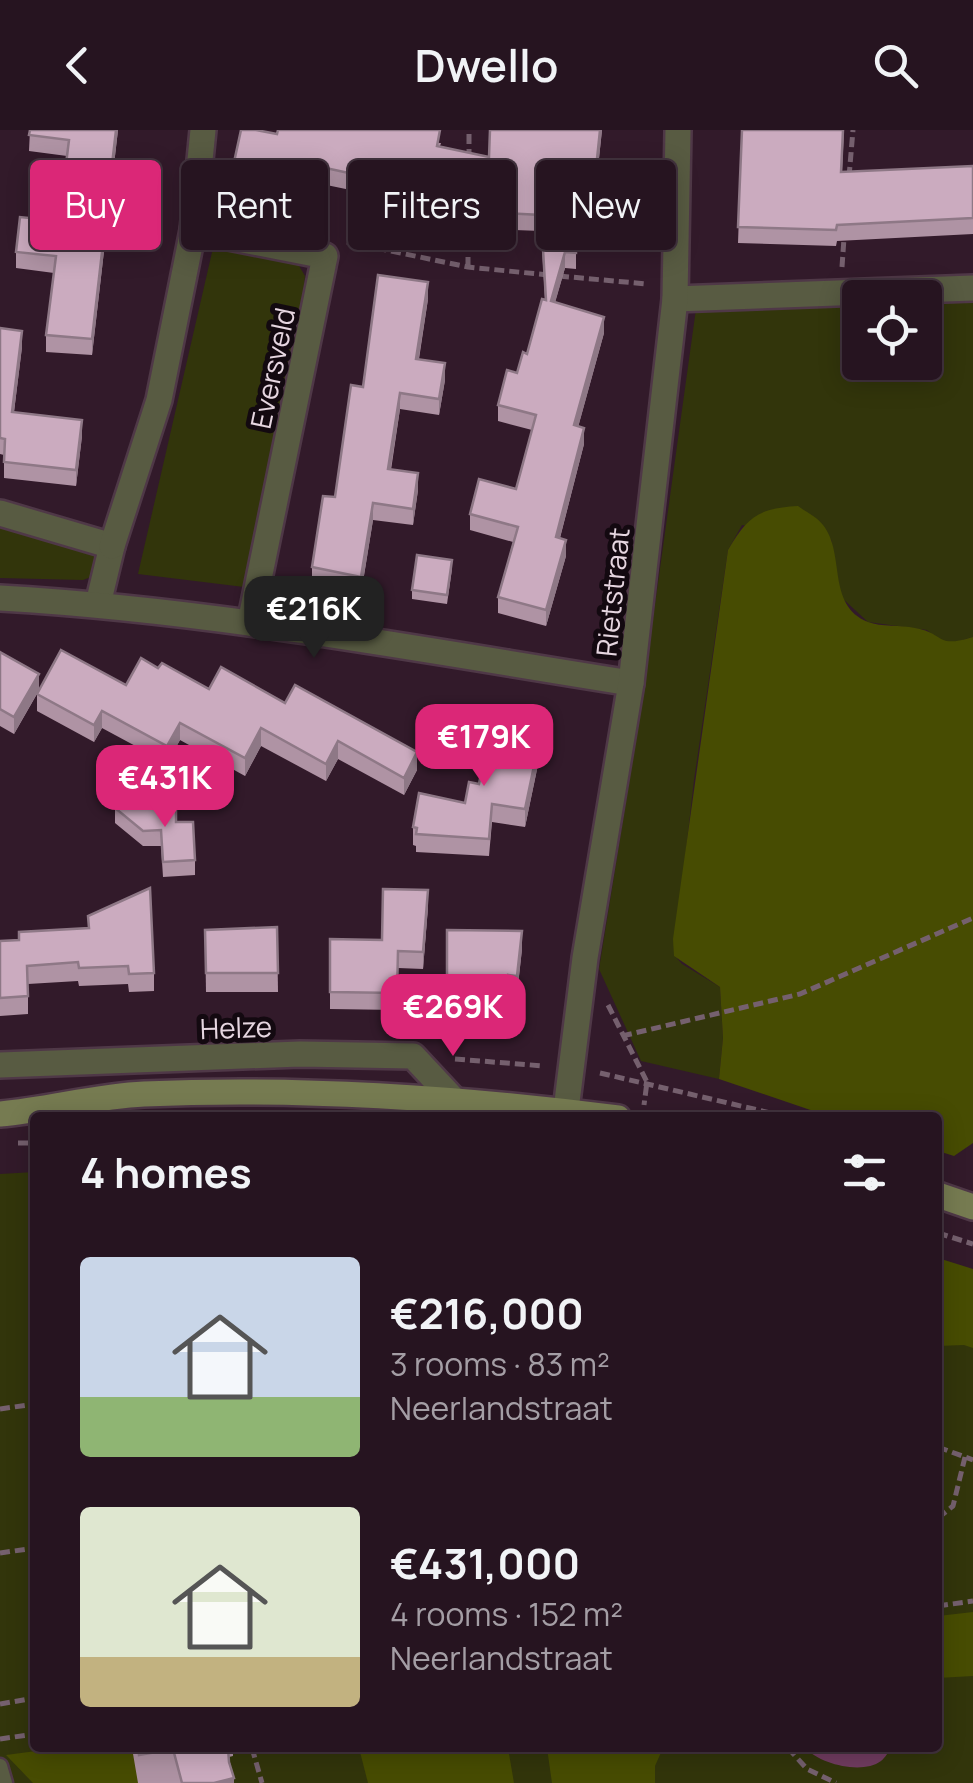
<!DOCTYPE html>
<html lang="en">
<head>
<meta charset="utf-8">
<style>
  :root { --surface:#261420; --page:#32212d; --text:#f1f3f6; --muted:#a49ea5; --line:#42333e; --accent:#db2777 }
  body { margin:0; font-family:Manrope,sans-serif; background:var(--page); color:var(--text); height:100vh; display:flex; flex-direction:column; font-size:38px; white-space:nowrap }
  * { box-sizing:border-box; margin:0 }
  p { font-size:32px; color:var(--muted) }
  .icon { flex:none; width:55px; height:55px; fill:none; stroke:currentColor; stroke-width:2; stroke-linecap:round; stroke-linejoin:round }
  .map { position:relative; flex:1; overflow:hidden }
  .drawer { position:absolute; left:30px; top:982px; width:912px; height:640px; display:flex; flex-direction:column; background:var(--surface); border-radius:10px; box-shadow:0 5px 25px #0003,0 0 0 2px var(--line) }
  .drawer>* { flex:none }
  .top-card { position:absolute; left:30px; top:30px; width:915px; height:90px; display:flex; gap:20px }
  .fabs { position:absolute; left:842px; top:150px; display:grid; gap:20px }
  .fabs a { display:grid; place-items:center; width:100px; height:100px; border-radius:10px; background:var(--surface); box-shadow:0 5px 25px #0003,0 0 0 2px var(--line); font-size:50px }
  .price { position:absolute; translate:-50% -85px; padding:0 22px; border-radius:20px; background:var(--accent); color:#fff; font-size:32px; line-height:65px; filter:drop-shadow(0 2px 5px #0008) }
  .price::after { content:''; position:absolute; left:50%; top:60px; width:30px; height:22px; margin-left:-15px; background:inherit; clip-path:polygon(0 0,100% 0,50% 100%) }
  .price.active { background:#222; color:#fff }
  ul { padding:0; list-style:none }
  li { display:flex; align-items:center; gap:30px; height:250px; padding:0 50px }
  li span { display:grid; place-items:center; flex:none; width:280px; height:200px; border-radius:10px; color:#555 }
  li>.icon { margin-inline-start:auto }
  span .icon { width:120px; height:120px; fill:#fffc; stroke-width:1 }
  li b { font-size:42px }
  h2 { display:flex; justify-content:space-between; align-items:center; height:120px; padding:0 50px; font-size:42px }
  .tag { padding:0 35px; border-radius:10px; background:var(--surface); box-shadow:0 5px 25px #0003,0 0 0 2px var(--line); font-size:35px; line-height:90px }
  .tag.active { background:var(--accent); color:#fff }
  header { display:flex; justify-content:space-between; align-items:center; height:130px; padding:0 50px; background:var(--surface); font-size:45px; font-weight:600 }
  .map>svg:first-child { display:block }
  .green { fill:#32350b }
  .forest { fill:#474c02 }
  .water { fill:#713c60 }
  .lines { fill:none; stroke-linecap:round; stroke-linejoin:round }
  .service-casing { stroke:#4f3847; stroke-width:19 }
  .minor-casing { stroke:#4f3847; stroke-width:30 }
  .secondary-casing { stroke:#4f3847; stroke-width:30 }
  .path { stroke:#75606e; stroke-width:5; stroke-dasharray:10 5; stroke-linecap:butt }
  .service { stroke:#585b42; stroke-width:14 }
  .minor { stroke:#585b42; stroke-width:25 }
  .secondary { stroke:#767b51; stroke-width:25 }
  .wall { fill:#af93a4 }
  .shaded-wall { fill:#8e7886 }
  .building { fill:#cbabbf; stroke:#8e7886; stroke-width:2.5 }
  .labels { text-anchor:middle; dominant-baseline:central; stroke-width:10; stroke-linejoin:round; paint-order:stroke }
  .street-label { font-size:28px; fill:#e6d6e0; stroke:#130910 }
</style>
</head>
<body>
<header><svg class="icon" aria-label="back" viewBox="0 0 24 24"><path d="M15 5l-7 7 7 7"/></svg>Dwello<svg class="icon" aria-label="search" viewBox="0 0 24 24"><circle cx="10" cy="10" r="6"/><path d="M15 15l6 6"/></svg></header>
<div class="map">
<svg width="973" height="1653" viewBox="0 0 973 1653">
  <rect width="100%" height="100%" fill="#321a2a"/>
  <g class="green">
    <polygon points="213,118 298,134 305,146 300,192 244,457 138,444"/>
    <polygon points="973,171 973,507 953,513 939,511 927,500 868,492 841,467 831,409 742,395 728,420 694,650 674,825 682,834 720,857 723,908 719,949 641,931 599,839 638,597 696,179 860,175 860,232 925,232 925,173"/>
    <polygon points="0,395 99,427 91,447 83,450 0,448"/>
    <polygon points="35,1042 35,1618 938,1618 938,1158 973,1168 973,1653 0,1653 0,1044"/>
  </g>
  <g class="forest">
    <path d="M798,376C806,382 817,387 823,395C846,424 826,475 868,492C881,497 901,495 915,498C945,503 935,519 973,507V1013L954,1026L938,1021V988L831,987L719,949L723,908L720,857L674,826L673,809L728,420C747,387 759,378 798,376Z"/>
    <polygon points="938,1128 973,1139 973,1218 964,1215 938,1216"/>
    <polygon points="973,1482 973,1546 938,1548 938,1486"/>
    <polygon points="59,1618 139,1618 147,1653 33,1653 6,1625"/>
    <polygon points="359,1618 508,1618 514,1653 368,1653"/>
    <polygon points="547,1618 663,1618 655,1636 655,1653 552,1653"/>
  </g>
  <path class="water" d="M805,1618H891C888,1622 886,1627 881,1631C862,1645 820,1634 805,1618Z"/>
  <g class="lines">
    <g class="service-casing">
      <polyline id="service" points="0,1636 5,1653"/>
    </g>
    <g class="minor-casing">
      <g id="minor">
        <polyline points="193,100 325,126 250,493"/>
        <polyline points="675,169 973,158"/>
        <polyline points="0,383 112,416 98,474"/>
        <polyline points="112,416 159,270 193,100 203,0"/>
        <path d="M0,468C212,480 422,520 631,553"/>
        <polyline points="0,935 300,924 413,926 454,970"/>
        <polyline points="565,988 585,828 631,553 675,169 678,0"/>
      </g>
    </g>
    <g class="secondary-casing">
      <g id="secondary">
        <path d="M0,984C48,980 96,966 144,964C302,957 462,968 618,988"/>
        <polyline points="938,1065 973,1077"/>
      </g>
    </g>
    <g class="path">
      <polyline points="469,29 469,0"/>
      <polyline points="849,47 853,0"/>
      <polyline points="347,112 468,137 548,145"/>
      <polyline points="468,137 468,70"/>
      <polyline points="842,137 844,108"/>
      <polyline points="559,146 647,154"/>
      <polyline points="608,875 647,952 644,975"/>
      <polyline points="622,906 800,864 973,788"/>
      <polyline points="455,929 544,936"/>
      <polyline points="600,943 792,988"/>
      <polyline points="18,1013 35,1013"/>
      <polyline points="938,1103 973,1114"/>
      <polyline points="0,1279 35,1274"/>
      <polyline points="938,1317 973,1330"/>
      <polyline points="938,1388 953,1376 965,1327"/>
      <polyline points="0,1423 35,1418"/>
      <polyline points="938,1476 973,1471"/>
      <polyline points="0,1574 35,1568"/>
      <polyline points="0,1609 35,1604"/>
      <polyline points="252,1618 262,1653"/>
      <polyline points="788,1618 807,1639 836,1653"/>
    </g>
    <use href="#service" class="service"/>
    <use href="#minor" class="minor"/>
    <use href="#secondary" class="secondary"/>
  </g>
  <g class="wall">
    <polygon points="30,0 118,0 92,225 46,222 46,205 54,143 16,138 16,122 59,91 67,26 29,21"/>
    <polygon points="602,0 589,122 576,121 576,139 565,138 555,172 604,203 578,297 584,314 560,408 566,426 546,496 498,483 498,467 513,412 470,400 470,384 516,359 532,300 498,291 498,275 527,224 545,169 541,101 487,99 487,76 421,62 418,74 312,52 311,60 308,59 302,78 231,62 231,46 277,4 441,13 440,16 489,27"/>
    <polygon points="742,0 844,0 842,42 973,36 973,104 837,111 836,116 738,113"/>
    <polygon points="428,169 419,229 445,250 439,285 400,279 391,340 418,360 413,395 373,390 361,464 312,454 312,437 335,367 363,257"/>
    <polygon points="0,198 22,217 14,282 82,306 76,356 4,348 4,325 0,324"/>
    <polygon points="452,439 447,474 412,469 412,460"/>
    <polygon points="0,522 39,560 126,555 158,538 209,559 285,573 417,640 404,665 338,629 326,651 261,616 245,646 180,610 167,633 102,598 94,612 37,581 37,564 14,604 0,596"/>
    <polygon points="540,625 525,697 492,692 489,726 416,722 416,716 413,715 413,697 465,673 479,654"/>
    <polygon points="115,678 176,692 195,730 195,745 163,747 161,716 143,716 115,693"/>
    <polygon points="428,777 423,839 398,838 397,880 330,879 330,809 382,810"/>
    <polygon points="277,797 278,862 206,862 205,800"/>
    <polygon points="447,800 522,819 517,864 508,863 507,882 447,881"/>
    <polygon points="19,802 154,843 154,861 129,862 128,854 79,856 78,851 28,854 28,884 0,886 0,811 19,810"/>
    <polygon points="132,1618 233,1618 233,1626 229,1627 234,1653 138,1653"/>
  </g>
  <g class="shaded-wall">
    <polygon points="116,0 118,0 92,225 92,209"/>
    <polygon points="600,0 602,0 589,122 589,106"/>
    <polygon points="308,43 308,59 302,78 302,61"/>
    <polygon points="421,46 421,62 418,74 418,58"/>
    <polygon points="565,122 565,138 551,187 551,171"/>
    <polygon points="428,152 428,169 416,246 416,229"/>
    <polygon points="604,187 604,203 574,312 574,295"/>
    <polygon points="22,201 22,217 12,298 12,282"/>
    <polygon points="445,233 445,250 439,285 439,269"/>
    <polygon points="400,263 400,279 388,356 388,339"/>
    <polygon points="82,290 82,306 76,356 76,340"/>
    <polygon points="584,298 584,314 556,423 556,407"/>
    <polygon points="418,343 418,360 413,395 413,379"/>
    <polygon points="373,373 373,390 361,464 361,447"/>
    <polygon points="566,410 566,426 546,496 546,480"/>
    <polygon points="39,544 39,560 14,604 14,587"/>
    <polygon points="102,581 102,598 94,612 94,595"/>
    <polygon points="180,593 180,610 167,633 167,616"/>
    <polygon points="261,598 261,616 245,646 245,628"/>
    <polygon points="540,607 540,625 525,697 525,679"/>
    <polygon points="338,611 338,629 326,651 326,634"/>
    <polygon points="417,622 417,640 404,665 404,648"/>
    <polygon points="428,760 428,777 423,839 423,822"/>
    <polygon points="522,801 522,819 517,864 517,846"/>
    <polygon points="234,1648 234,1653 214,1653"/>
  </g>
  <g class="building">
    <polygon points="30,0 116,0 92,209 46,205 56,126 16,122 20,87 59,91 69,10 29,5"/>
    <polygon points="241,0 256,0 277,4 278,0 440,0 437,16 489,27 490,0 600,0 589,106 576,105 576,123 565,122 551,171 604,187 574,295 584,298 556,407 566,410 546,480 498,467 518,397 470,384 479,349 516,359 536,285 498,275 507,240 517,243 523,222 527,224 542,169 546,170 541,85 487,82 488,60 421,46 418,58 312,35 311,44 308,43 302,61 231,46"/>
    <polygon points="742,0 843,0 841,42 973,36 973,88 837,95 836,100 738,97"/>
    <polygon points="378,145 428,152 416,229 445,233 439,269 400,263 388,339 418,343 413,379 373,373 361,447 312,437 323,366 335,367 351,255 363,257"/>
    <polygon points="0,198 22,201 12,282 82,290 76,340 4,332 5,309 0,308"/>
    <polygon points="417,425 452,430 447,465 412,460"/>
    <polygon points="61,520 126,555 141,528 158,538 162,533 209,559 221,537 285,573 295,555 417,622 404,648 338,611 326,634 261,598 245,628 180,593 167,616 102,581 94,595 37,564"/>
    <polygon points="0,522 39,544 14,587 0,579"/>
    <polygon points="490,595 540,607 525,679 492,674 489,709 416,704 417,698 413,697 419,663 465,673 469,652 479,654"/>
    <polygon points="176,676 176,692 193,692 195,730 163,732 161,700 143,701 115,678"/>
    <polygon points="150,758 154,843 129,844 128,836 79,838 78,832 27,836 28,866 0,868 0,811 19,810 19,802 89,798 88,786"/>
    <polygon points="383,759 428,760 423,822 398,821 397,863 330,862 330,809 382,810"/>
    <polygon points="277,797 278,843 206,843 205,800"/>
    <polygon points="447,800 522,801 517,846 508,845 507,863 447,862"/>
    <polygon points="138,1618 228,1618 229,1632 234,1648 214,1653 182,1653 173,1619 139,1625"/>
  </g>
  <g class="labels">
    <g class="street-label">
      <text transform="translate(272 238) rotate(-78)">Eversveld</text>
      <text transform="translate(612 462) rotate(-84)">Rietstraat</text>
      <text transform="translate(236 897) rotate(-2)">Helze</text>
    </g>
  </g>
</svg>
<div class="fabs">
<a><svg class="icon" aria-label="locate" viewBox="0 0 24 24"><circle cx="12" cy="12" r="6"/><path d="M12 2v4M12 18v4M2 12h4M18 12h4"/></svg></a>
</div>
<b class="price active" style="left:314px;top:531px">€216K</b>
<b class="price" style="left:484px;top:659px">€179K</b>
<b class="price" style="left:165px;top:700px">€431K</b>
<b class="price" style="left:453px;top:929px">€269K</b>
<div class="top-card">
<a class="tag active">Buy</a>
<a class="tag">Rent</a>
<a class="tag">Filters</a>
<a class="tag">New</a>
</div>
<section class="drawer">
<h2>4 homes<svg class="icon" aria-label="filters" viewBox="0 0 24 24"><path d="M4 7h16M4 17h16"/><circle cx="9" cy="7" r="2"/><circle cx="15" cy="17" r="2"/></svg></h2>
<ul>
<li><span style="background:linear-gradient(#c9d6e8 70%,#8fb573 0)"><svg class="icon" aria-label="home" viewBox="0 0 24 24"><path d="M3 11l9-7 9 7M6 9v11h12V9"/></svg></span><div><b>€216,000</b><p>3 rooms · 83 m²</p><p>Neerlandstraat</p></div></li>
<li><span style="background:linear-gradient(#dfe7d0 75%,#c2b280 0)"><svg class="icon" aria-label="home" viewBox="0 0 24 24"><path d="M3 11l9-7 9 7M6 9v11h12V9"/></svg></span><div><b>€431,000</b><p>4 rooms · 152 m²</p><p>Neerlandstraat</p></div></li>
</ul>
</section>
</div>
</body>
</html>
